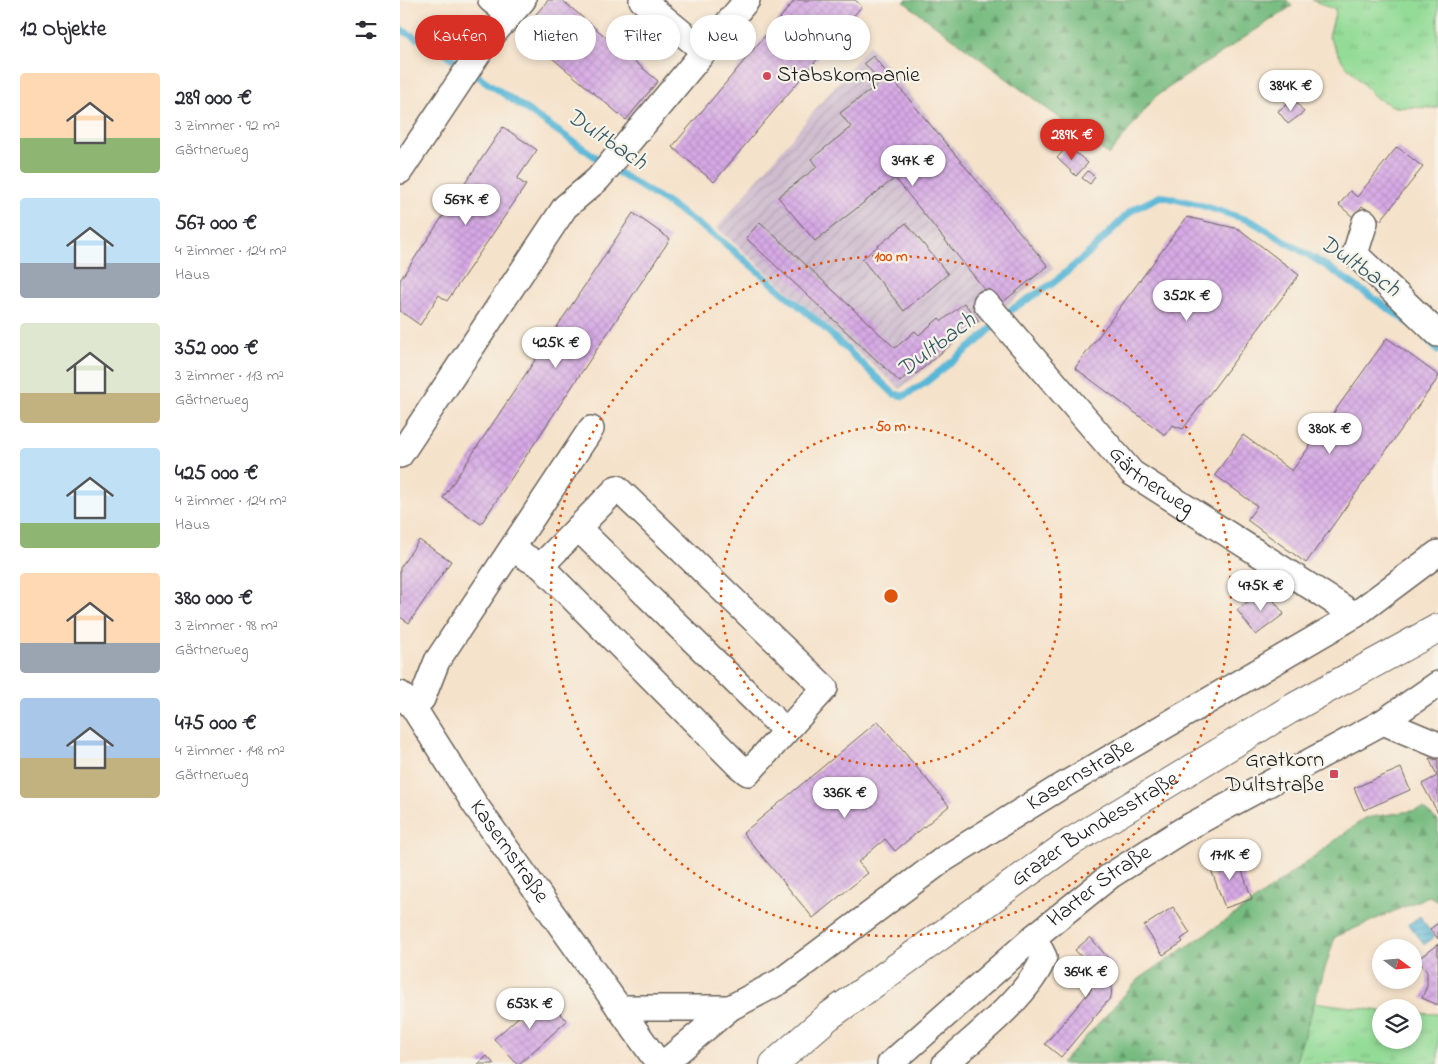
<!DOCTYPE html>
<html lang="de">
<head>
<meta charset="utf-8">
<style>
  :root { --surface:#fff; --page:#f2f2f3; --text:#2b2b33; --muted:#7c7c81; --accent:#d93025 }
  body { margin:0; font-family:"Indie Flower",sans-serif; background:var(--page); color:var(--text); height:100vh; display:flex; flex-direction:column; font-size:19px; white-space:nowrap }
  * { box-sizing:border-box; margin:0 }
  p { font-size:16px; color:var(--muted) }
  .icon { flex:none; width:28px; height:28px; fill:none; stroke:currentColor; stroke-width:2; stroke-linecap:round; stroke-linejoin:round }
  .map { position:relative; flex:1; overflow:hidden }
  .side { display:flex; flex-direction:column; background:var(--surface); width:400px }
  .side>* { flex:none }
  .top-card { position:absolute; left:15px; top:15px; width:475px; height:45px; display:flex; gap:10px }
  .needle { width:32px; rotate:106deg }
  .fabs { position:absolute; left:972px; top:939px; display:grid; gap:10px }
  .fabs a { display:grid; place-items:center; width:50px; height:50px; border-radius:50%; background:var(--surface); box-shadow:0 2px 8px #0003; font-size:25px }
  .price { position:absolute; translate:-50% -42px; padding:0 11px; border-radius:18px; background:#fff; color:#222; font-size:16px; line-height:32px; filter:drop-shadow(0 1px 2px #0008) }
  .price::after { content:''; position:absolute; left:50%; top:30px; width:15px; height:11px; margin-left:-8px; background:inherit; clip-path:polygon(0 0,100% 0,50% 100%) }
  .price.active { background:var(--accent); color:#fff }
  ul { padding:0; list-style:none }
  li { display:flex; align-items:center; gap:15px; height:125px; padding:0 20px }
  li span { display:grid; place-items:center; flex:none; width:140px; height:100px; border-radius:5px; color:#555 }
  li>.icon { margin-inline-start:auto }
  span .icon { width:60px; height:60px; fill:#fffc; stroke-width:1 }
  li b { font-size:21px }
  h2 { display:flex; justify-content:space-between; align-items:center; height:60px; padding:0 20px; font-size:21px }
  .chip { padding:0 18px; border-radius:22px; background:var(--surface); box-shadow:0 2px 8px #0003; font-size:18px; line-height:45px }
  .chip.active { background:var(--accent); color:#fff }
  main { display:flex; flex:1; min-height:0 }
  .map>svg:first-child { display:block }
  .industrial { fill:url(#industrial-furrows) }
  .grass { fill:url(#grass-tufts); stroke:#587c59 }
  .forest { fill:url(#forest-firs); stroke:#496c4e }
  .water { fill:url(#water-rules); stroke:#3a6a7a }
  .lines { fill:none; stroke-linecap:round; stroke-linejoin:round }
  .stream { stroke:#59b7d7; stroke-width:7 }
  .building { fill:url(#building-cross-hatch) }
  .minor-casing { stroke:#686159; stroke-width:28 }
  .major-casing { stroke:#686159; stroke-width:30 }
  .minor { stroke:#fff; stroke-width:25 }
  .major { stroke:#fff; stroke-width:28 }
  .ring { fill:none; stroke:#de560d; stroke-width:2.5; stroke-dasharray:2.5 5 }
  .poi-dot { fill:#d1495b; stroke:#f7f3e8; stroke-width:2 }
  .labels { text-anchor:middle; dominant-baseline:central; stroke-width:4.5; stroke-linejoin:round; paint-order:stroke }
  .poi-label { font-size:22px; fill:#1c1c1c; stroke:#f7f3e8; text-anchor:start }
  .street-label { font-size:22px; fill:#1c1c1c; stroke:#f7f3e8 }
  .water-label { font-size:24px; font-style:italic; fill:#345a67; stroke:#f7f3e8 }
  .centre { fill:#de560d; stroke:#f7f3e8; stroke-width:2.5 }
  .ring-label { font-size:15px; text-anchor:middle; font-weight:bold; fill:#de560d; stroke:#f7f3e8; stroke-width:4.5; stroke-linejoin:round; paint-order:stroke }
</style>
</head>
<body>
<main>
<section class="side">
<h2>12 Objekte<svg class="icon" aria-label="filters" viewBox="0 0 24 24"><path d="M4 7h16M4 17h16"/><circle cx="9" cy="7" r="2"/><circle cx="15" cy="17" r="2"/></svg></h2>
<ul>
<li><span style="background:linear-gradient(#ffd9b3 65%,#8fb573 0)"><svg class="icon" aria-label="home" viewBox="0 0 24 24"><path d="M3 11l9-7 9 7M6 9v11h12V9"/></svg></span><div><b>289 000 €</b><p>3 Zimmer · 92 m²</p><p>Gärtnerweg</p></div></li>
<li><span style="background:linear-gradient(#bfe0f5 65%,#9aa5b1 0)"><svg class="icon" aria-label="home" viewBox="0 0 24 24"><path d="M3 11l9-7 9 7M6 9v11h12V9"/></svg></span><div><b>567 000 €</b><p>4 Zimmer · 124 m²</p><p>Haus</p></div></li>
<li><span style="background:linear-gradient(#dfe7d0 70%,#c2b280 0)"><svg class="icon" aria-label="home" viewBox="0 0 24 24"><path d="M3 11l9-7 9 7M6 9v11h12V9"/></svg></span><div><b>352 000 €</b><p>3 Zimmer · 113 m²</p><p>Gärtnerweg</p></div></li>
<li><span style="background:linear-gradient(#bfe0f5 75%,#8fb573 0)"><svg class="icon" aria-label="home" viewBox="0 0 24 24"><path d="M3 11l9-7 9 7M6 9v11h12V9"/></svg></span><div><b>425 000 €</b><p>4 Zimmer · 124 m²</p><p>Haus</p></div></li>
<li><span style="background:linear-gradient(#ffd9b3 70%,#9aa5b1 0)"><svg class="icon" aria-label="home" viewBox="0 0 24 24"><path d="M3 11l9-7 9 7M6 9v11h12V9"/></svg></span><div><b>380 000 €</b><p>3 Zimmer · 98 m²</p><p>Gärtnerweg</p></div></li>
<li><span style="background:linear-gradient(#a9c7e8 60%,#c2b280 0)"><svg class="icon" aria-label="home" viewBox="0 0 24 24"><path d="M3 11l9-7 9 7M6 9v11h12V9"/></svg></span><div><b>475 000 €</b><p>4 Zimmer · 148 m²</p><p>Gärtnerweg</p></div></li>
</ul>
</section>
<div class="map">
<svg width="1038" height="1064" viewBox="0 0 1038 1064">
  <defs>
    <pattern id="industrial-furrows" width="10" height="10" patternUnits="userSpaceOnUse" patternTransform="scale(1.25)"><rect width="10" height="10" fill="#cfbdcf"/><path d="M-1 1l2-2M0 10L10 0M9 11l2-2" fill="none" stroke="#b1a2b1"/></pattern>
    <pattern id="grass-tufts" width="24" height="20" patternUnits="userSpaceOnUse" patternTransform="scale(1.25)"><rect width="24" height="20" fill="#93db96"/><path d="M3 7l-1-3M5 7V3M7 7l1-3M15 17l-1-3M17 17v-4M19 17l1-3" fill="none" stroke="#7ebb81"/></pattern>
    <pattern id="forest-firs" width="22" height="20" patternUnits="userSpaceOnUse" patternTransform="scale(1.25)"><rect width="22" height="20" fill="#76bb7f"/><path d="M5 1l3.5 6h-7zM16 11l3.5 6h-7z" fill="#609767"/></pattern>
    <pattern id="water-rules" width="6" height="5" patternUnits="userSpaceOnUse" patternTransform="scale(1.25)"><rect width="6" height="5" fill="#59b7d7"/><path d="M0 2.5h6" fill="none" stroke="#4994ae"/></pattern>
    <pattern id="building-cross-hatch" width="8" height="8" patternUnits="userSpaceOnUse" patternTransform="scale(1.25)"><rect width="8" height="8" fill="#d6a9e5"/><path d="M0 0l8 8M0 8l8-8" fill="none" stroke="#b791c4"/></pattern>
  </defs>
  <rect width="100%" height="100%" fill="#f7f3e8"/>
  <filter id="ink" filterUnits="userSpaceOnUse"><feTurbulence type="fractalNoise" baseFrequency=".02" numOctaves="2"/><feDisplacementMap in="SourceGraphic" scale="10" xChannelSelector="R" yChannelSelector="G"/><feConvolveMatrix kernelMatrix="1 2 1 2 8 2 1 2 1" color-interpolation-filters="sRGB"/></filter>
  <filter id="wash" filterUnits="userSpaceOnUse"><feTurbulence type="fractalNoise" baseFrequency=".0096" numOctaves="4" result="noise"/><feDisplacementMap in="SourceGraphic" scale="20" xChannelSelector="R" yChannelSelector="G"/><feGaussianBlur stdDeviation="1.12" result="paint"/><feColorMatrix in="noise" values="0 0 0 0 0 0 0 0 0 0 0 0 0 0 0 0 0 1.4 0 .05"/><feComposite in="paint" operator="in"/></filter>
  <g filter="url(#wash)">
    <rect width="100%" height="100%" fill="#f5e2ca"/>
    <polygon class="industrial" points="469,45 654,268 500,389 317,228"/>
    <g class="grass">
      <polygon points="912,0 1038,0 1038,108 995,107 976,98 943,62 929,37 936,10"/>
      <polygon points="914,1002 981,1011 981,1040 1014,1040 1014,1013 1038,1014 1038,1064 895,1064"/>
    </g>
    <g class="forest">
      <polygon points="506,0 887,0 892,6 756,96 709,155 504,2"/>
      <polygon points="1024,809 1038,821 1038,901 1029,896 935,937 895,1064 661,1064 739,979 853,902 965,818"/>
    </g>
    <polygon class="water" points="1020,916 1034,937 1024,945 1009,924"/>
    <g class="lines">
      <g class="stream">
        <polyline points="0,29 44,53 222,175 272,206 322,241 416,320 494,394 504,396 525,383 578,341 609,311 652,284 690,252 732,210 761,196 800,205 851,221 925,265 1015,327"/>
        <polyline points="1026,338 1038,351"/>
      </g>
    </g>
    <g id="blocks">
      <g class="building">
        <polygon points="148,0 162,0 258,81 226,120 121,32"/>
        <polygon points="395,0 455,0 462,6 314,182 272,147"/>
        <polygon points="473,56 648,266 598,306 495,178 415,241 378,197 417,167 411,159 451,127 440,113 481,82 464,63"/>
        <polygon points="894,99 904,112 888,124 878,111"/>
        <polygon points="103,127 137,150 117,179 126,185 47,301 39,295 20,325 0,311 0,280"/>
        <polygon points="668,146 688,163 676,176 657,158"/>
        <polygon points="997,147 1023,167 981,220 962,206 953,217 939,205 950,191 957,197"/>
        <polygon points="688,171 695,177 690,184 682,178"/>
        <polygon points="233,213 270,239 81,524 43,498"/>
        <polygon points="787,217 839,229 899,275 783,429 772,425 765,435 675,368"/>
        <polygon points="360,222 495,348 515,331 519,335 539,318 542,321 564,303 579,321 516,374 512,369 500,382 346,238"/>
        <polygon points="506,223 548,274 504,311 462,259"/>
        <polygon points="987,338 1038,375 1038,378 906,563 847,520 857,506 815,475 843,435 892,471"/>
        <polygon points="19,540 51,561 9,623 0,617 0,568"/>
        <polygon points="865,589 884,614 856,635 837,610"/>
        <polygon points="478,721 549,806 495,851 485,839 458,862 468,873 413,918 343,833"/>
        <polygon points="1029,758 1038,760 1038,813 1022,784 1037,776"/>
        <polygon points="1001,768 1010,790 964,810 954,788"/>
        <polygon points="831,852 836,867 840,865 852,899 825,908 808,861"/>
        <polygon points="773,907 790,933 781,939 783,942 763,955 744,926"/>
        <polygon points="1038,923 1038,939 1030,929"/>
        <polygon points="690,937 714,965 711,997 661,1057 645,1044 691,990 694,970 675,950"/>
        <polygon points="1038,944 1038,1005 1022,998 1027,986 1027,972 1018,959"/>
        <polygon points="143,995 167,1021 119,1064 117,1064 94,1039"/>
        <polygon points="87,1056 94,1064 78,1064"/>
      </g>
    </g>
  </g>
  <g filter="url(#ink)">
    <use href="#blocks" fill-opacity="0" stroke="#686159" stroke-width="1"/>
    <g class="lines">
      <g class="minor-casing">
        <g id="minor">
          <polyline points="91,0 109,15"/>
          <polyline points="242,0 304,51"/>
          <polyline points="0,171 86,42 123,0"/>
          <polyline points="965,222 955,254 1038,334"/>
          <path id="s1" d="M586,303L732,473L955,615"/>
          <polyline points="0,455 165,207 198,179 347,0"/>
          <polyline points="178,528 386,731"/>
          <polyline points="112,549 141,566 217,488 425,688 348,773 338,765 141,566"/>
          <path id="s2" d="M0,694L13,707L76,806L259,1064"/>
          <polyline points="13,707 22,699 37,661 191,429"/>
          <polyline points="983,722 1038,745"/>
          <polyline points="219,1008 330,1008"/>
          <path id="s3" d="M263,1064L330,1008L381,981L544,859L657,789L955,615L1038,553"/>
          <path id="s4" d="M490,1064L634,937L710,876L781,831L983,722L1038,684"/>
          <path d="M545,1064C576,1036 630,995 644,957L634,937"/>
        </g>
      </g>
      <g class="major-casing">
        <g id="major">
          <path id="s5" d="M374,1064L429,1016L671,842L889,710L1038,628"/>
        </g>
      </g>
      <use href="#minor" class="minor"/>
      <use href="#major" class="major"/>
    </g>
  </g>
  <g class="ring">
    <circle cx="491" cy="596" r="170"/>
    <circle cx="491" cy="596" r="340"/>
  </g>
  <g class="poi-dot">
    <circle cx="367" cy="76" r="5"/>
    <rect x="929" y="769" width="10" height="10" rx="2.5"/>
  </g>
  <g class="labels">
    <g class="poi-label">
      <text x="377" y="76">Stabskompanie</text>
      <text x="924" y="761" text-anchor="end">Gratkorn<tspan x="924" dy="25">Dultstraße</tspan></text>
    </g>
    <g class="street-label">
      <text stroke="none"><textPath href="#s1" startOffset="244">Gärtnerweg</textPath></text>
      <text stroke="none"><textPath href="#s3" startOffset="509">Kasernstraße</textPath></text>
      <text stroke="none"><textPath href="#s5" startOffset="398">Grazer Bundesstraße</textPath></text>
      <text stroke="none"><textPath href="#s2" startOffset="192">Kasernstraße</textPath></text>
      <text stroke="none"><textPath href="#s4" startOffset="275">Harter Straße</textPath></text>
    </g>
    <g class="water-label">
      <text transform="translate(206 140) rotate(34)">Dultbach</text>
      <text transform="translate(959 267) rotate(34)">Dultbach</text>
      <text transform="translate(537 346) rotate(-37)">Dultbach</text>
    </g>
  </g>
  <circle cx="491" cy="596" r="8" class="centre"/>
  <g class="ring-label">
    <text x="491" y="261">100 m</text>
    <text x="491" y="431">50 m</text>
  </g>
</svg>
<div class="fabs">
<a><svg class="needle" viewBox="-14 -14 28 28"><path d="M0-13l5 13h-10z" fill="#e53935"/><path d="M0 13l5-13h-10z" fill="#7c7c81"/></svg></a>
<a><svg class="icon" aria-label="layers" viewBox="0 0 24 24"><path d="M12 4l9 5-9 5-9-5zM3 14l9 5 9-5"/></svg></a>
</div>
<b class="price" style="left:891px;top:112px">384K €</b>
<b class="price active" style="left:672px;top:161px">289K €</b>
<b class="price" style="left:513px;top:187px">347K €</b>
<b class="price" style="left:66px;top:226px">567K €</b>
<b class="price" style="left:787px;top:322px">352K €</b>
<b class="price" style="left:156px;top:369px">425K €</b>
<b class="price" style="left:930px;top:455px">380K €</b>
<b class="price" style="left:861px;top:612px">475K €</b>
<b class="price" style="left:445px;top:819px">336K €</b>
<b class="price" style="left:830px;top:881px">171K €</b>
<b class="price" style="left:686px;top:998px">364K €</b>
<b class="price" style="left:130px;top:1030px">653K €</b>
<div class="top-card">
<a class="chip active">Kaufen</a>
<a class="chip">Mieten</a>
<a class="chip">Filter</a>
<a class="chip">Neu</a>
<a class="chip">Wohnung</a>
</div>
</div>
</main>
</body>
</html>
